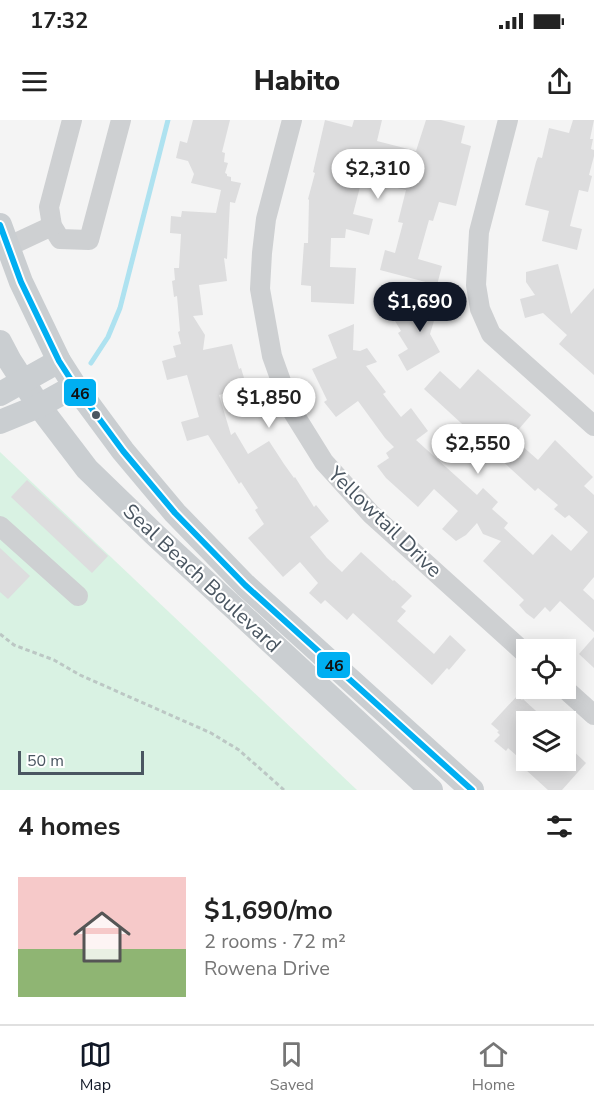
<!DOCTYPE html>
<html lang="en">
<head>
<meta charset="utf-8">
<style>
  :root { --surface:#fff; --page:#f2f2f2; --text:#222; --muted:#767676; --line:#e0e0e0; --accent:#111827 }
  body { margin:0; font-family:"Nunito Sans",sans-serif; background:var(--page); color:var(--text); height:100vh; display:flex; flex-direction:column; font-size:22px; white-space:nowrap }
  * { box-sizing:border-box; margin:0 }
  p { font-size:20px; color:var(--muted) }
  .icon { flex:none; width:33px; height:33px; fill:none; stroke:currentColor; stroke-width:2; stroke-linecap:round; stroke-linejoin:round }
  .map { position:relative; height:670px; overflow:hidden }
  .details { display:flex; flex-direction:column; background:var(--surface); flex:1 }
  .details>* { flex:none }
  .fabs { position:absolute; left:516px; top:519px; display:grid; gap:12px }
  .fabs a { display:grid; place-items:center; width:60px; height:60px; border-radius:0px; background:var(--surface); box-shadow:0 3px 15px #0003; font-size:30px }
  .scale { position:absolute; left:18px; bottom:15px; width:126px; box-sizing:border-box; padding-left:6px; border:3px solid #4a5661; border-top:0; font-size:16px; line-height:21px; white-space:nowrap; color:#4a5661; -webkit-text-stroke:4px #fff; paint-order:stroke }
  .price { position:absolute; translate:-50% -51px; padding:0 14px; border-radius:21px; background:#fff; color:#222; font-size:20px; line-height:39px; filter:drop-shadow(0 2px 3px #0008) }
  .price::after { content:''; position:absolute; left:50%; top:36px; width:18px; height:14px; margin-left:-9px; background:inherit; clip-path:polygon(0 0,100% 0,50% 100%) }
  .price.active { background:var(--accent); color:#fff }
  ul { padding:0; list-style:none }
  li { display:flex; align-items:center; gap:18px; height:150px; padding:0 18px }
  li+li { border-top:2px solid var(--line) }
  li span { display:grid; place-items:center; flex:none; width:168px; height:120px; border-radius:0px; color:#555 }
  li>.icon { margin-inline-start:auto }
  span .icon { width:72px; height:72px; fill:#fffc; stroke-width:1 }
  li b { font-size:26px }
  h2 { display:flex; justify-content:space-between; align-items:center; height:72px; padding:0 18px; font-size:26px }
  .status { display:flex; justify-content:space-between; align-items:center; height:42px; padding:0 30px; background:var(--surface); direction:ltr }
  .status svg { height:16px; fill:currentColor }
  header { display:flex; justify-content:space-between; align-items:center; height:78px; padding:0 18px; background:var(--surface); font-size:27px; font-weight:800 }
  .tab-bar { display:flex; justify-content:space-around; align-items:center; height:84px; border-top:2px solid var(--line); background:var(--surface); font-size:16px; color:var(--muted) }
  .tab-bar a { display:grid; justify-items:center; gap:3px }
  .tab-bar .active { color:var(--accent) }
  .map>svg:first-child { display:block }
  .green { fill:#d9f2e3 }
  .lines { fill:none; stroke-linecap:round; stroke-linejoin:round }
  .stream { stroke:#aee2f0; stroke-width:5 }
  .building { fill:#ddddde }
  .path { stroke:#bcc7c4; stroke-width:3; stroke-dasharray:4.5 3; stroke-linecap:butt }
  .minor { stroke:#ced0d2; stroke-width:20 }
  .major { stroke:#caced1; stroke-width:24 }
  .bus-1-casing { stroke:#fff; stroke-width:10 }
  .bus-1 { stroke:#00aff2; stroke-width:6 }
  .bus-dot { fill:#4a5661; stroke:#fff; stroke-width:2 }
  .labels { text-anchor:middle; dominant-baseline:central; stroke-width:4.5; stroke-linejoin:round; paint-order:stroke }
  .street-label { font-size:21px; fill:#4a5661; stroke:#fff }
  .line-badge { stroke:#fff; stroke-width:2 }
  .pale-badge-label { font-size:16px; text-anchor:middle; font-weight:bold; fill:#111 }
</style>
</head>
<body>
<div class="status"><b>17:32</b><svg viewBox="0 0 49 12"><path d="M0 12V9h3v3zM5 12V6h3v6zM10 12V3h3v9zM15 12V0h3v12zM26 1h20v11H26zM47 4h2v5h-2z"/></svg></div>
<header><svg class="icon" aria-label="menu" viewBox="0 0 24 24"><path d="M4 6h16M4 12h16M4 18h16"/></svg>Habito<svg class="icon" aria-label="share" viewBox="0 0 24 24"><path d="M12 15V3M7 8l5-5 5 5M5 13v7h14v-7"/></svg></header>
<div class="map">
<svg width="594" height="670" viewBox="0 0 594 670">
  <rect width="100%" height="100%" fill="#f4f4f4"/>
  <polygon class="green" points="0,332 357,670 0,670"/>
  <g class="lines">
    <polyline class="stream" points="91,243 108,217 120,188 168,0"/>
  </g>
  <g class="building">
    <polygon points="193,0 230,0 222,32 225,33 224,42 228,43 225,53 227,54 227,56 231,57 231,61 241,63 235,83 230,82 227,139 224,138 227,161 199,165 203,195 193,196 205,215 203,230 232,224 239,249 241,248 247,268 219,275 231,315 235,312 248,334 269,321 284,344 294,358 295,357 314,387 316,385 329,401 310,417 327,438 342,452 361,432 393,461 394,460 412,476 401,487 406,491 397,501 434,534 450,515 466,530 449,550 447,548 432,565 353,493 347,500 325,480 321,484 309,473 318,463 300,442 283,457 248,418 264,404 255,390 258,388 241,362 239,364 208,315 187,321 181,302 199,297 187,255 167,260 162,241 176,237 173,226 181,224 178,212 180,211 177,176 174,177 172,161 175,160 174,148 179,148 181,114 170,113 171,96 181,97 182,91 216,93 221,70 191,63 194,54 188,41 176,38 180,21 187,23"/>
    <polygon points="325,0 352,7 354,0 382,0 377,21 416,31 426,0 441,0 465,6 461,23 471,26 456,86 439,82 433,101 429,100 418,139 442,146 437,165 380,150 385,130 395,133 403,103 398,102 406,70 397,68 403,45 368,36 353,94 373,99 369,115 346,109 345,118 331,118 330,147 356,148 354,184 311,182 311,166 301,165 304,123 308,123 309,80 308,79 315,53 313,52"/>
    <polygon points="573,0 594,0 590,19 593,19 591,29 594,30 594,36 589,55 592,56 588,72 579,70 570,106 582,109 577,130 542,121 549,91 525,85 536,42 538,37 542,38 549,8 569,13"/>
    <polygon points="558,144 571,194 594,168 594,255 559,224 567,215 543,193 525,198 520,179 535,175 526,162 526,152"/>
    <polygon points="440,176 449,192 434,201 430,214 440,232 407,251 398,235 408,229 398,213 401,211 395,201"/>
    <polygon points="354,204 353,230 360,231 367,228 377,242 366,246 386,272 383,274 401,297 411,288 428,311 416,320 477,375 483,368 498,382 492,389 508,403 504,408 533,435 552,414 571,431 588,412 569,395 565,398 554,389 558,385 538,368 535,371 424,269 440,251 460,269 478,249 531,295 512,317 538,340 555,320 593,357 584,366 594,375 594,457 583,470 594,480 594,512 560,481 550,492 545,487 534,499 526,493 519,485 524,480 483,441 501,421 483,414 477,403 466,415 456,421 442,409 458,391 434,369 418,387 386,358 377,346 389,338 386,333 394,327 385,318 358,281 336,297 324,282 327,280 312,249 337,238 328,215"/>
    <polygon points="27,360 108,436 92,453 11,377"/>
    <polygon points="0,428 30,456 8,479 0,472"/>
    <polygon points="594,517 594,548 579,534"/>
    <polygon points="517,576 522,580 523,579 548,602 526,602 526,644 508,628 506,631 494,621 500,615 497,612 499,611 491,604"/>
    <polygon points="566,624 586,643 562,670 548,670 526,650 536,640 566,640"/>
  </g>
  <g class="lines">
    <polyline class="path" points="0,514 14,525 54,540 80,555 211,613 239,630 284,670"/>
    <g class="minor">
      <polyline points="72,0 49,87 52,106 60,119 89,120 121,0"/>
      <polyline points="292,0 266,99 262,133 260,169 272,236 291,289 324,342 371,394 526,534"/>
      <polyline points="508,0 479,112 476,165 480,189 491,214 594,306"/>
      <polyline points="7,127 52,106"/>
      <polyline points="0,406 78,476"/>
      <polyline points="564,568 594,595"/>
    </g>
    <g class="major">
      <polyline points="0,105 21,162 59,241 75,266 123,331 175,393 245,465 472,670"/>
      <polyline points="0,222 10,241 39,286 87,349 153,413 431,670"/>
      <polyline points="0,274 59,241"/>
      <polyline points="0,302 39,286 75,266"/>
    </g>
    <g class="bus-1-casing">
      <polyline id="bus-1" points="0,105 21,162 59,241 75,266 123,331 175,393 245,465 472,670"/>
    </g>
    <use href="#bus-1" class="bus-1"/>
  </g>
  <circle class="bus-dot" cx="96" cy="295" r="5"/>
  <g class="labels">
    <g class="street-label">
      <text transform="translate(385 402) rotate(44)">Yellowtail Drive</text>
      <text transform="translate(202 458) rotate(43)">Seal Beach Boulevard</text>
    </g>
  </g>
  <g class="line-badge">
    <rect x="63" y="258" width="34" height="29" rx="6" fill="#00aff2"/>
    <rect x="316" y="531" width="35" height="28" rx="6" fill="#00aff2"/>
  </g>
  <g class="pale-badge-label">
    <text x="80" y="279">46</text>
    <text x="334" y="551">46</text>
  </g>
</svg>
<div class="fabs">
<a><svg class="icon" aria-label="locate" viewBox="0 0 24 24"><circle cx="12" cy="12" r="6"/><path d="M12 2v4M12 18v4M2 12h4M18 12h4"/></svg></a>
<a><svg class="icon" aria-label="layers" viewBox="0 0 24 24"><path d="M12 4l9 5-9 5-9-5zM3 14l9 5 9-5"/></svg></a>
</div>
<div class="scale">50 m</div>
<b class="price" style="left:378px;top:80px">$2,310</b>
<b class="price active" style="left:420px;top:213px">$1,690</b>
<b class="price" style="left:269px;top:309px">$1,850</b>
<b class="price" style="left:478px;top:355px">$2,550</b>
</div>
<section class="details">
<h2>4 homes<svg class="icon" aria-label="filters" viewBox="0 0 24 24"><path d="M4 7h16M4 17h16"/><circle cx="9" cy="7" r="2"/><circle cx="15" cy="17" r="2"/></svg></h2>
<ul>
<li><span style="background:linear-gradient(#f6c9c9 60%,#8fb573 0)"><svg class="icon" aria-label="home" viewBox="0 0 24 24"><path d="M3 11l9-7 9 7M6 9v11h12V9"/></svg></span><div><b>$1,690/mo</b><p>2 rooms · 72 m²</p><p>Rowena Drive</p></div></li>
</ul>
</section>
<nav class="tab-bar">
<a class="active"><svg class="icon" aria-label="map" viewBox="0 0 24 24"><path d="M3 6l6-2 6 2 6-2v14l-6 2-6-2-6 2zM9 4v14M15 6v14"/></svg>Map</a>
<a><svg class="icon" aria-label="saved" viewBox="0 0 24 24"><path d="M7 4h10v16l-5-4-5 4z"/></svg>Saved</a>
<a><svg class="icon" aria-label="home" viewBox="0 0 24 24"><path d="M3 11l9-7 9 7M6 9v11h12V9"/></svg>Home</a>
</nav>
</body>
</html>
